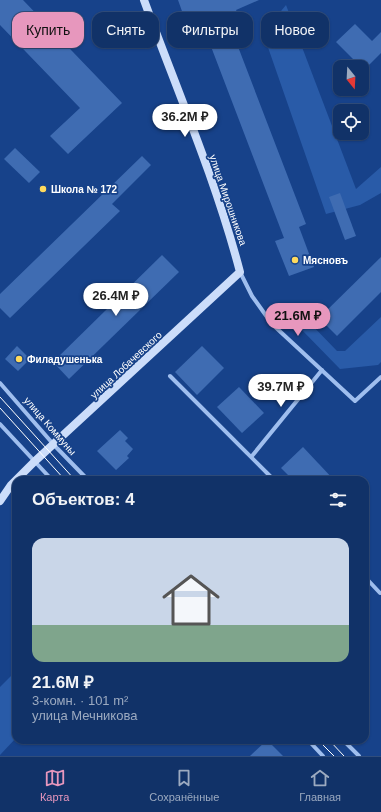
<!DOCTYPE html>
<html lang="ru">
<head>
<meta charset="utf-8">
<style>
  :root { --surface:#113268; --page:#1a3a6e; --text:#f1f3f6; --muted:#9caac0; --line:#304d7c; --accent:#e797bd }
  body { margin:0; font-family:Arial,sans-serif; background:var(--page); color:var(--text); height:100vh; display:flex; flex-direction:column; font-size:15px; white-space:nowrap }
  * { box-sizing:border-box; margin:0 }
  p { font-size:13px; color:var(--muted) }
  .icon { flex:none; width:22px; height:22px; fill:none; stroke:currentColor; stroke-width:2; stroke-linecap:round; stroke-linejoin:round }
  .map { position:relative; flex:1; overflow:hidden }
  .panel { position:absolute; left:12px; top:476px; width:357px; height:268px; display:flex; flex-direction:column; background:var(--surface); border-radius:12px; box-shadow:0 1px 3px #0004,0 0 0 1px var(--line) }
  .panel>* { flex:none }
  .banner { position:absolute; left:12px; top:12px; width:357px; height:36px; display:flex; gap:8px }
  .needle { width:26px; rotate:162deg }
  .buttons { position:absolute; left:333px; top:60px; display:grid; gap:8px }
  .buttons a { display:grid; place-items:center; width:36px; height:36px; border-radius:8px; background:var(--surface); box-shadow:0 1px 3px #0004,0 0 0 1px var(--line); font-size:20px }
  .price { position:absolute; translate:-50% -34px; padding:0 9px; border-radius:14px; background:#fff; color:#222; font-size:13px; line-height:26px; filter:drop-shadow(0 1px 2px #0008) }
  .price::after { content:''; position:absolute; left:50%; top:24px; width:12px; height:9px; margin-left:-6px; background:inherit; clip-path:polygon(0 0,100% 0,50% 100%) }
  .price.selected { background:var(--accent); color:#111 }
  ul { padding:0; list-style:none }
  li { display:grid; align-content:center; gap:8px; height:212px; padding:0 20px }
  li span { display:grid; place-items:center; height:124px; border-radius:12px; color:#555 }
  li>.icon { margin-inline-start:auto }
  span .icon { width:72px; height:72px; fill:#fffc; stroke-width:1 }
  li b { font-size:17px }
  h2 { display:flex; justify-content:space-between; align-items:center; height:48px; padding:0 20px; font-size:17px }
  .chip { padding:0 14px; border-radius:12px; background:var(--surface); box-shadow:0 1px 3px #0004,0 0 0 1px var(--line); font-size:14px; line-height:36px }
  .chip.selected { background:var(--accent); color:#111 }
  .menu { display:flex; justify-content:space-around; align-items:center; height:56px; border-top:1px solid var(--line); background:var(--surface); font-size:11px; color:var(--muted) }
  .menu a { display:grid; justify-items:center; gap:2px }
  .menu .selected { color:var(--accent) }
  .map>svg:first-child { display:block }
  .green { fill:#295ba8 }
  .building { fill:#3f6cb2 }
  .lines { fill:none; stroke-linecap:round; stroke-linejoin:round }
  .street { stroke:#9fbeee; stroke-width:4 }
  .secondary { stroke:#ccddfa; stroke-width:8 }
  .tram { stroke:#fff; stroke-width:1 }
  .poi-dot { fill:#ffda5d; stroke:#17428a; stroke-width:1.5 }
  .labels { text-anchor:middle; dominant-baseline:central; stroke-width:3.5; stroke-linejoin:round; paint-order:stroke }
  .poi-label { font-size:10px; font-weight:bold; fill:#fff; stroke:#17428a; text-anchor:start }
  .street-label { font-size:10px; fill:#fff; stroke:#17428a }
</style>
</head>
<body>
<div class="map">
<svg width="381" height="756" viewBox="0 0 381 756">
  <rect width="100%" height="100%" fill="#17428a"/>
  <g class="green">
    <polygon points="286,5 356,189 381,167 381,193 360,205 326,214 263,33"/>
    <polygon points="381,317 381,362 378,365 340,369 300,328 307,320 337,351 345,351"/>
    <polygon points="16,671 16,738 0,755 0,687"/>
  </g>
  <g class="building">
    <polygon points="0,0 23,0 122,103 68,154 50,136 80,108 0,25"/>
    <polygon points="178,0 259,0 236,10 238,14 227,18 306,224 299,227 314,267 289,276 275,241 284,238 202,23 188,28"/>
    <polygon points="290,15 295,29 280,34 275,19"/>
    <polygon points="355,24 372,41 381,32 381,53 364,70 336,42"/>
    <polygon points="15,148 40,172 29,183 4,159"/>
    <polygon points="142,156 151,165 112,204 120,211 10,318 0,308 0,294"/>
    <polygon points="340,193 356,236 345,240 329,197"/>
    <polygon points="162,255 179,272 69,379 53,362"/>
    <polygon points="381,257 381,292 337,336 319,318"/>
    <polygon points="17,346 30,359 18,371 5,359"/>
    <polygon points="202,346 224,368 197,395 175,372"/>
    <polygon points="239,387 264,413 242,433 217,407"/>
    <polygon points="120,430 128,438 125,441 133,449 127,456 129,458 116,470 97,451"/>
    <polygon points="303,447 334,480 293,480 281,468"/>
    <polygon points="267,740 283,756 250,756"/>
  </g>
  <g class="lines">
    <g class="street">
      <polyline points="240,272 252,296 272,324 355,401 381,377"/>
      <polyline points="170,376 274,480"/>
      <polyline points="0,383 54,445 88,480"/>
      <polyline points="0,424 52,480"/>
      <polyline points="252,456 322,370"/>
      <polyline points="365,577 380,593"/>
      <polyline points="308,740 323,756"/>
      <polyline points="343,740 359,756"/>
    </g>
    <path class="secondary" d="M0,501L11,485L34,462L240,272C216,180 177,90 144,0"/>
    <g class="tram">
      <polyline points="0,397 75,480"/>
      <polyline points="0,408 65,480"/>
      <polyline points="318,740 334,756"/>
      <polyline points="329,740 344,756"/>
    </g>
  </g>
  <g class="poi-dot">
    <circle cx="43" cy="189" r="4"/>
    <circle cx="295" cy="260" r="4"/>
    <circle cx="19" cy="359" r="4"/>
  </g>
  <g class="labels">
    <g class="poi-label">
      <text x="51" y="189">Школа № 172</text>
      <text x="303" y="260">Мясновъ</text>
      <text x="27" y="359">Филадушенька</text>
    </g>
    <g class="street-label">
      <text transform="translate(228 200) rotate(71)">улица Мирошникова</text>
      <text transform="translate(126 365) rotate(-43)">улица Лобачевского</text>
      <text transform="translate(50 426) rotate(49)">улица Коммуны</text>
    </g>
  </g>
</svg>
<div class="buttons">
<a><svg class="needle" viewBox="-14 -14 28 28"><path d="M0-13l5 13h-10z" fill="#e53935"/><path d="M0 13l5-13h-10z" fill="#9caac0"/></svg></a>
<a><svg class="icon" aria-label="locate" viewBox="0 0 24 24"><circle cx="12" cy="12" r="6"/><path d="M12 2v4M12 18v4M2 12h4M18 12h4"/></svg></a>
</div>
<b class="price" style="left:185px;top:138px">36.2M ₽</b>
<b class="price" style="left:116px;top:317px">26.4M ₽</b>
<b class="price selected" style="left:298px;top:337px">21.6M ₽</b>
<b class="price" style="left:281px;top:408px">39.7M ₽</b>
<div class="banner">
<a class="chip selected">Купить</a>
<a class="chip">Снять</a>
<a class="chip">Фильтры</a>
<a class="chip">Новое</a>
</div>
<section class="panel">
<h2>Объектов: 4<svg class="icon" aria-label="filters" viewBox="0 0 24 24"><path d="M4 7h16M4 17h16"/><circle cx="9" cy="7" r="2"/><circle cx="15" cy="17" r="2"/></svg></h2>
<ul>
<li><span style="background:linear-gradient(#c9d6e8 70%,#7fa58c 0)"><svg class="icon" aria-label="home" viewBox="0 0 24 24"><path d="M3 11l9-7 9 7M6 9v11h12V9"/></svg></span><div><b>21.6M ₽</b><p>3-комн. · 101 m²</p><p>улица Мечникова</p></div></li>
</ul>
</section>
</div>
<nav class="menu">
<a class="selected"><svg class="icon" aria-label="map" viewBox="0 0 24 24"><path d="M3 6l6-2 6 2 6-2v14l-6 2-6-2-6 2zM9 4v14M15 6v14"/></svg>Карта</a>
<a><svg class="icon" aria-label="saved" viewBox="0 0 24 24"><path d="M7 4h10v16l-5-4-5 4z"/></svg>Сохранённые</a>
<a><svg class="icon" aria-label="home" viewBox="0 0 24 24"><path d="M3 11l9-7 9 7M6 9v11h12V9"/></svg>Главная</a>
</nav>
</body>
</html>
